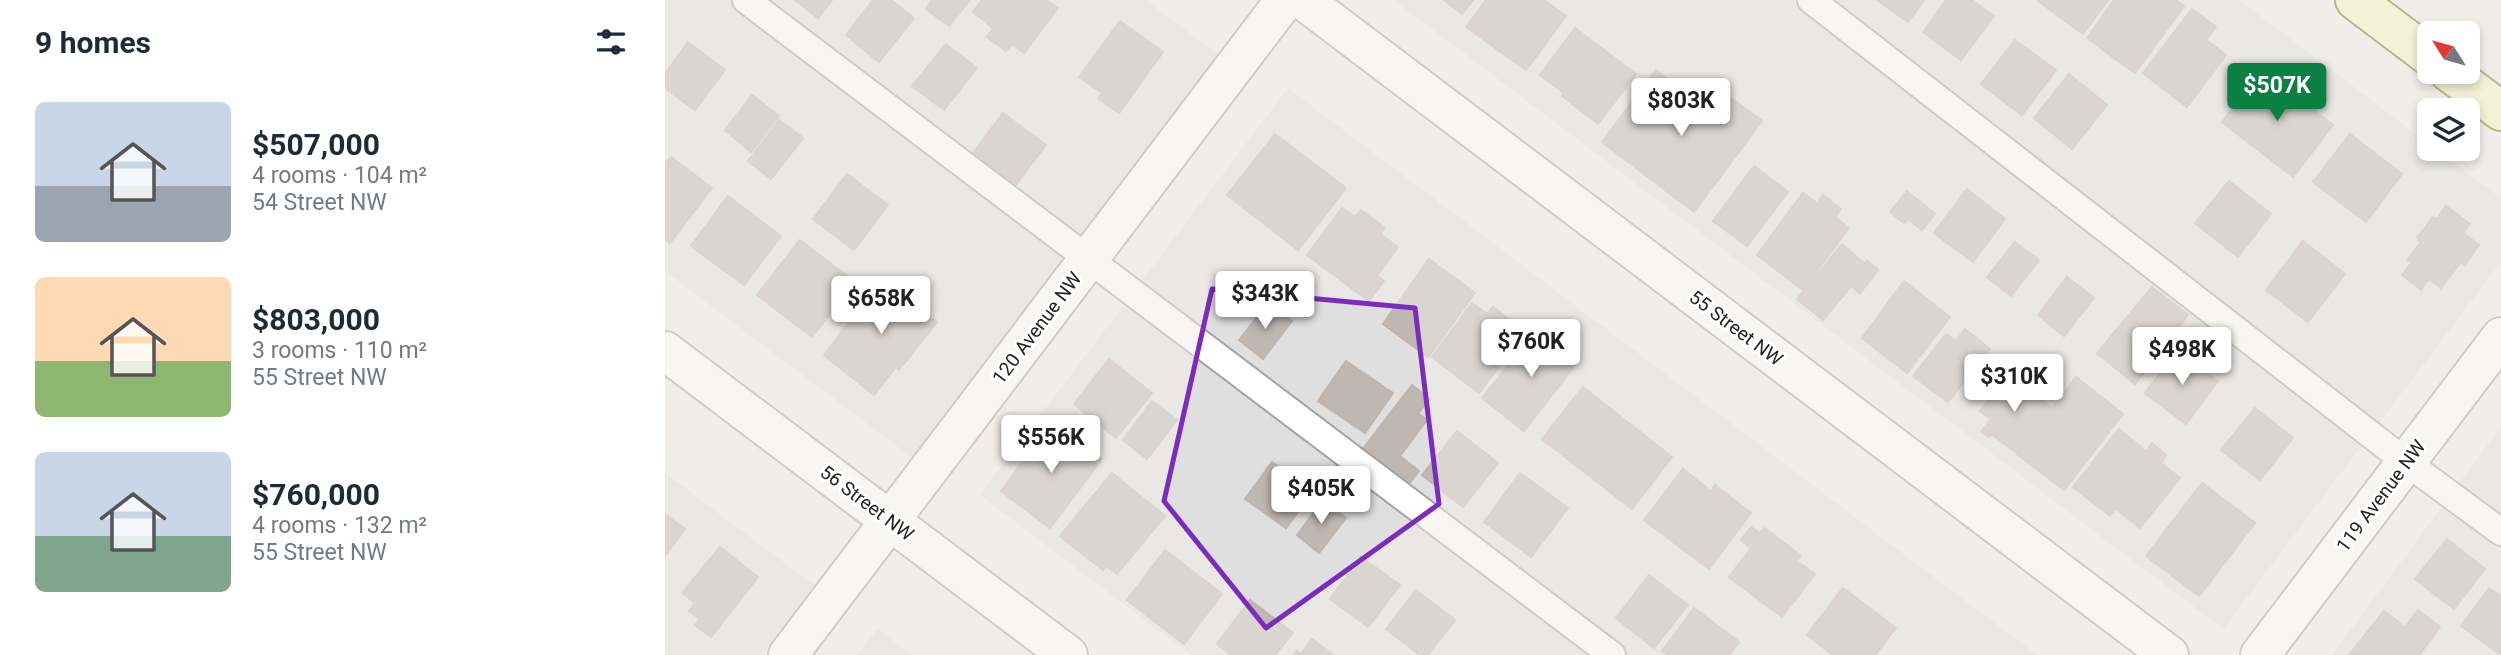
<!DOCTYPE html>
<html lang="en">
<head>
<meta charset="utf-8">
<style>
  :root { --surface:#fff; --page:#f6f6f7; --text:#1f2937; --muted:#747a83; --accent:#0b8043 }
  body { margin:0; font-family:Roboto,sans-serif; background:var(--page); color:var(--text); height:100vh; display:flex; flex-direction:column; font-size:26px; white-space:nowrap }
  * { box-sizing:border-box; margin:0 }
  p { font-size:23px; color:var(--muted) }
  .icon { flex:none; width:38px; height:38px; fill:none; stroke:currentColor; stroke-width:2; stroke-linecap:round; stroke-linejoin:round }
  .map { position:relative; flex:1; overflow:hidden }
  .panel { display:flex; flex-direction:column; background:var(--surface); width:665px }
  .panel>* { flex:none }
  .needle { width:46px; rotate:307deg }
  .buttons { position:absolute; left:1752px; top:21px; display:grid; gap:14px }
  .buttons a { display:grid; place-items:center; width:63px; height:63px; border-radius:10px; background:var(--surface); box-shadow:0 4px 10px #0003; font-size:35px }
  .price { position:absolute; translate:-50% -60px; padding:0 16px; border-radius:7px; background:#fff; color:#222; font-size:23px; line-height:46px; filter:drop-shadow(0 2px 4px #0008) }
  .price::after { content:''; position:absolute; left:50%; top:42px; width:21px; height:16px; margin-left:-10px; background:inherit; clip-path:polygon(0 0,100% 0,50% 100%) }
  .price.active { background:var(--accent); color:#fff }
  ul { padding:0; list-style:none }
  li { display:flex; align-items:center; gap:21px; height:175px; padding:0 35px }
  li span { display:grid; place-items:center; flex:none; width:196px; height:140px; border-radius:10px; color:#555 }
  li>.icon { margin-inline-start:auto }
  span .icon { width:84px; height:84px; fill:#fffc; stroke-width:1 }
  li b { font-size:30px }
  h2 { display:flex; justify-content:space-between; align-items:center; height:84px; padding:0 35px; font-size:30px }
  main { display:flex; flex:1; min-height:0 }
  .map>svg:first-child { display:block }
  .residential { fill:#e0dfdf }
  .building { fill:#bfb7b2; stroke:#c2b4ad; stroke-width:2 }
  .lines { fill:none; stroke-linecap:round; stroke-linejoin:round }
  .lane-casing { stroke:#a3a3a3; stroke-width:30 }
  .street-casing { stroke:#a3a3a3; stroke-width:42 }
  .secondary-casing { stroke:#70730f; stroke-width:42 }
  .lane { stroke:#fff; stroke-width:26 }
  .street { stroke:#fff; stroke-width:38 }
  .secondary { stroke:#f5f4c4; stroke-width:38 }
  .marked { fill:none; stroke:#7b2cbf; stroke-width:5; stroke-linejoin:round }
  .labels { text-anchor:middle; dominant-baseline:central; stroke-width:6; stroke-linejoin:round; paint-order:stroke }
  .street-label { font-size:19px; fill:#222; stroke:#fff }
</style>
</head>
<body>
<main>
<section class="panel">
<h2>9 homes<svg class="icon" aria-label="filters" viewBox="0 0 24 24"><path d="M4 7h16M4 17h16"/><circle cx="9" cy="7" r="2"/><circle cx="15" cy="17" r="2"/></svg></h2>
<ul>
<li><span style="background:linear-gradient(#c9d6e8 60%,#9aa5b1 0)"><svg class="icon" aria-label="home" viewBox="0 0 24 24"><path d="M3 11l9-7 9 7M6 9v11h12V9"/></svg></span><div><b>$507,000</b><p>4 rooms · 104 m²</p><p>54 Street NW</p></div></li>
<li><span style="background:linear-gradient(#ffd9b3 60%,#8fb573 0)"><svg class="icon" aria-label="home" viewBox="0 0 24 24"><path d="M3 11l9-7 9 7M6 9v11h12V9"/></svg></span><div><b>$803,000</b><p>3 rooms · 110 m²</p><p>55 Street NW</p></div></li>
<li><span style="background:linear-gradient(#c9d6e8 60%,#7fa58c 0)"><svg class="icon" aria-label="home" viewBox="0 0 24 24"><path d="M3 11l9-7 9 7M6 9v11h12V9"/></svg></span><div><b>$760,000</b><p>4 rooms · 132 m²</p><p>55 Street NW</p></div></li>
</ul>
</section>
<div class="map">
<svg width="1836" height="655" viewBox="0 0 1836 655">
  <rect width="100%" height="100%" fill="#f1eeea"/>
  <g class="residential">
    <polygon points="0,0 481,0 555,56 250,460 0,271"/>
    <polygon points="729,0 1574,0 1764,144 1764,149 1770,149 1836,198 1836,262 1558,629"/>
    <polygon points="623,88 1372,655 526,655 315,495"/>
    <polygon points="1836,427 1836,655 1667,655"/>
    <polygon points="0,473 149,585 96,655 0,655"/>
    <polygon points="212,629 247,655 193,655"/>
  </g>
  <g class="building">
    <polygon points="130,0 167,0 153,18"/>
    <polygon points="208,0 226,0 249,18 214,62 181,35"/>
    <polygon points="267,0 305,0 284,26 261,9"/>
    <polygon points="317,0 381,0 393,8 359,53 347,44 341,51 322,37 328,28 308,12"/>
    <polygon points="779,0 808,0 797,14"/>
    <polygon points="821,0 879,0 901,16 861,70 801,27"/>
    <polygon points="1212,0 1259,0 1243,22"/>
    <polygon points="1281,0 1307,0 1329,16 1296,60 1258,32"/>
    <polygon points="1372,0 1443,0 1418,34"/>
    <polygon points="1449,0 1510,0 1519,6 1470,73 1422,38"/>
    <polygon points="1527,9 1551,27 1541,40 1561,55 1522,107 1478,73"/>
    <polygon points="455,21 498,52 454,113 433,98 437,93 414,77"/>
    <polygon points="910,28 971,74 933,124 897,96 899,93 875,75"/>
    <polygon points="1350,40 1391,70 1357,115 1316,84"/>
    <polygon points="23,42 60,70 30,110 0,88 0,74"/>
    <polygon points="281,44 312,68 279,110 247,86"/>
    <polygon points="991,70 1040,107 1054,89 1097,121 1029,212 937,142"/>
    <polygon points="1597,70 1668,125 1628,177 1557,122"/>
    <polygon points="1404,74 1442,105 1407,149 1369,118"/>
    <polygon points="87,95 114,116 86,152 60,130"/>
    <polygon points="338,113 381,145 342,196 300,164"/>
    <polygon points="114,120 138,138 106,179 83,161"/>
    <polygon points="610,134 681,188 633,250 562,195"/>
    <polygon points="1685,134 1737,174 1701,222 1648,182"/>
    <polygon points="6,157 47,188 5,243 0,239 0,164"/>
    <polygon points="1089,166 1123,192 1082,246 1048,221"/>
    <polygon points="182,174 223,205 189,250 148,219"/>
    <polygon points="1564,181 1606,214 1573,257 1530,223"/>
    <polygon points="1302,189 1340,219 1308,262 1269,233"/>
    <polygon points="1242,191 1270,214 1257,230 1243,219 1239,223 1225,212"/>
    <polygon points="1138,193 1152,203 1158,195 1176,209 1170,217 1184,228 1138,290 1092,255"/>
    <polygon points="63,196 116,236 79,285 26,246"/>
    <polygon points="1781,206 1805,224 1798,233 1814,245 1800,265 1796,262 1776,288 1764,279 1756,290 1737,275 1746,263 1742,260 1756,242 1752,238 1768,217 1772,219"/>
    <polygon points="677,208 690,217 696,210 720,228 715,234 733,247 712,276 719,281 704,301 642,255"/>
    <polygon points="135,240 190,282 147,337 92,295"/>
    <polygon points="1638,241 1680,274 1643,322 1601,290"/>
    <polygon points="1350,242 1374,260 1346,296 1322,277"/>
    <polygon points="1177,244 1200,264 1202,261 1213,270 1195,293 1186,286 1158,320 1132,299"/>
    <polygon points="764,259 810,293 763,357 718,324"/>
    <polygon points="1402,277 1429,298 1399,336 1373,315"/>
    <polygon points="217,279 239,297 245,289 265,305 259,312 272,322 234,370 231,367 209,395 159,355"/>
    <polygon points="1239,281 1285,317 1242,373 1197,338"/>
    <polygon points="1487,287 1523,315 1470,384 1432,353"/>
    <polygon points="603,303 627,321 598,359 574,340"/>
    <polygon points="807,303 822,314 828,307 860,332 814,393 767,357"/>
    <polygon points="873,327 915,359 859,431 817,398"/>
    <polygon points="1300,329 1325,349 1283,402 1248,376 1281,334 1291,341"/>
    <polygon points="1513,350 1553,381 1521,424 1480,393"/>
    <polygon points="444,359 487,393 451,438 409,404"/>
    <polygon points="681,361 728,393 700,433 653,401"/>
    <polygon points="1343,374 1387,408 1352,453 1326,434 1324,437 1316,432 1326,419 1315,411"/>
    <polygon points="1411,377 1458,414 1399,490 1352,454"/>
    <polygon points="747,385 765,399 753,413 762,420 735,456 754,471 736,494 694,454"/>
    <polygon points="918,387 1007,457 967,509 877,439"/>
    <polygon points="487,401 512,420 482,459 458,440"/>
    <polygon points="1590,408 1628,438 1595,480 1556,450"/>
    <polygon points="387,422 437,459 385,528 336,491"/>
    <polygon points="1454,429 1481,451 1487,443 1501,455 1496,463 1515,478 1475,528 1451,509 1445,516 1408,487"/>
    <polygon points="792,431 833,463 798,507 757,475"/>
    <polygon points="607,462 649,491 621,528 580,499"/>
    <polygon points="1018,469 1046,491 1050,485 1086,513 1044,569 979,520"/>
    <polygon points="447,473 500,516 452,574 441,566 438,570 395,536"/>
    <polygon points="855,473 903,508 866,557 819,522"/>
    <polygon points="1537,483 1590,523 1534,596 1481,556"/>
    <polygon points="658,500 681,518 654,553 632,535"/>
    <polygon points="0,514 20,529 0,556"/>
    <polygon points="1086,527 1095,533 1100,528 1136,556 1132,561 1150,574 1117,617 1064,577 1086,548 1076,540"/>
    <polygon points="1782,539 1820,569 1789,609 1750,579"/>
    <polygon points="55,547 93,577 46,637 30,625 35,619 24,611 30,603 17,593"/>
    <polygon points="500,550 557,594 519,644 462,600"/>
    <polygon points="696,557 735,585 703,627 665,599"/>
    <polygon points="984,575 1023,605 989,648 951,618"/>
    <polygon points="1178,588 1231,628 1210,655 1168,655 1142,635"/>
    <polygon points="1824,588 1836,596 1836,655 1796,626"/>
    <polygon points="751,590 790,620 763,655 755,655 721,629"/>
    <polygon points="585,600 628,633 610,655 566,655 552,644"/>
    <polygon points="1029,608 1074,642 1064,655 1002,655 997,651"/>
    <polygon points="1753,610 1775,627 1754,655 1684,655 1719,611 1740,627"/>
    <polygon points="647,639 668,655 629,655 632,651 636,654"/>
  </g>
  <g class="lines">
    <g class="lane-casing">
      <g id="lane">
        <polyline points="81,0 947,655"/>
        <polyline points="1146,0 1741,462 1836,532"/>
      </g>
    </g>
    <g class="street-casing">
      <g id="street">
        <polyline points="638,0 1504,655"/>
        <polyline points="0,351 403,655"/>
        <polyline points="123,655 620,0"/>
        <polyline points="1595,655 1836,337"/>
      </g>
    </g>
    <g class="secondary-casing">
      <g id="secondary">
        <polyline points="1690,0 1764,56"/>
        <polyline points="1784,72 1836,111"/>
      </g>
    </g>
    <use href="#lane" class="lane"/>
    <use href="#street" class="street"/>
    <use href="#secondary" class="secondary"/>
  </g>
  <path d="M0 0H1836V655H0ZM547,289L750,308L774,504L601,628L499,501Z" fill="#f1eeea" fill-opacity=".55" fill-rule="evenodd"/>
  <path class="marked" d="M547,289L750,308L774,504L601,628L499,501Z"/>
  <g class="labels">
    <g class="street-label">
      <text transform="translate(372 328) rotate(-53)">120 Avenue NW</text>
      <text transform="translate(1071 328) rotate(37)">55 Street NW</text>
      <text transform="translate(1716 496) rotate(-53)">119 Avenue NW</text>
      <text transform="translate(202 503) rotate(37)">56 Street NW</text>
    </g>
  </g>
</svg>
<div class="buttons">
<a><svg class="needle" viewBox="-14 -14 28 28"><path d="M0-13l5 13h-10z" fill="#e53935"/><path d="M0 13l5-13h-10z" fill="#747a83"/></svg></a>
<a><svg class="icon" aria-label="layers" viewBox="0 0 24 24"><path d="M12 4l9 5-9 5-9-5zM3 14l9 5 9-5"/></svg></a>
</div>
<b class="price active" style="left:1612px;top:123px">$507K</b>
<b class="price" style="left:1016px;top:138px">$803K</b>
<b class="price" style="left:600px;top:331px">$343K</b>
<b class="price" style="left:216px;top:336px">$658K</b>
<b class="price" style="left:866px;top:379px">$760K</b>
<b class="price" style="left:1517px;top:387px">$498K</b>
<b class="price" style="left:1349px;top:414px">$310K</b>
<b class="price" style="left:386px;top:475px">$556K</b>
<b class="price" style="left:656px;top:526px">$405K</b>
</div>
</main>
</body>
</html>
